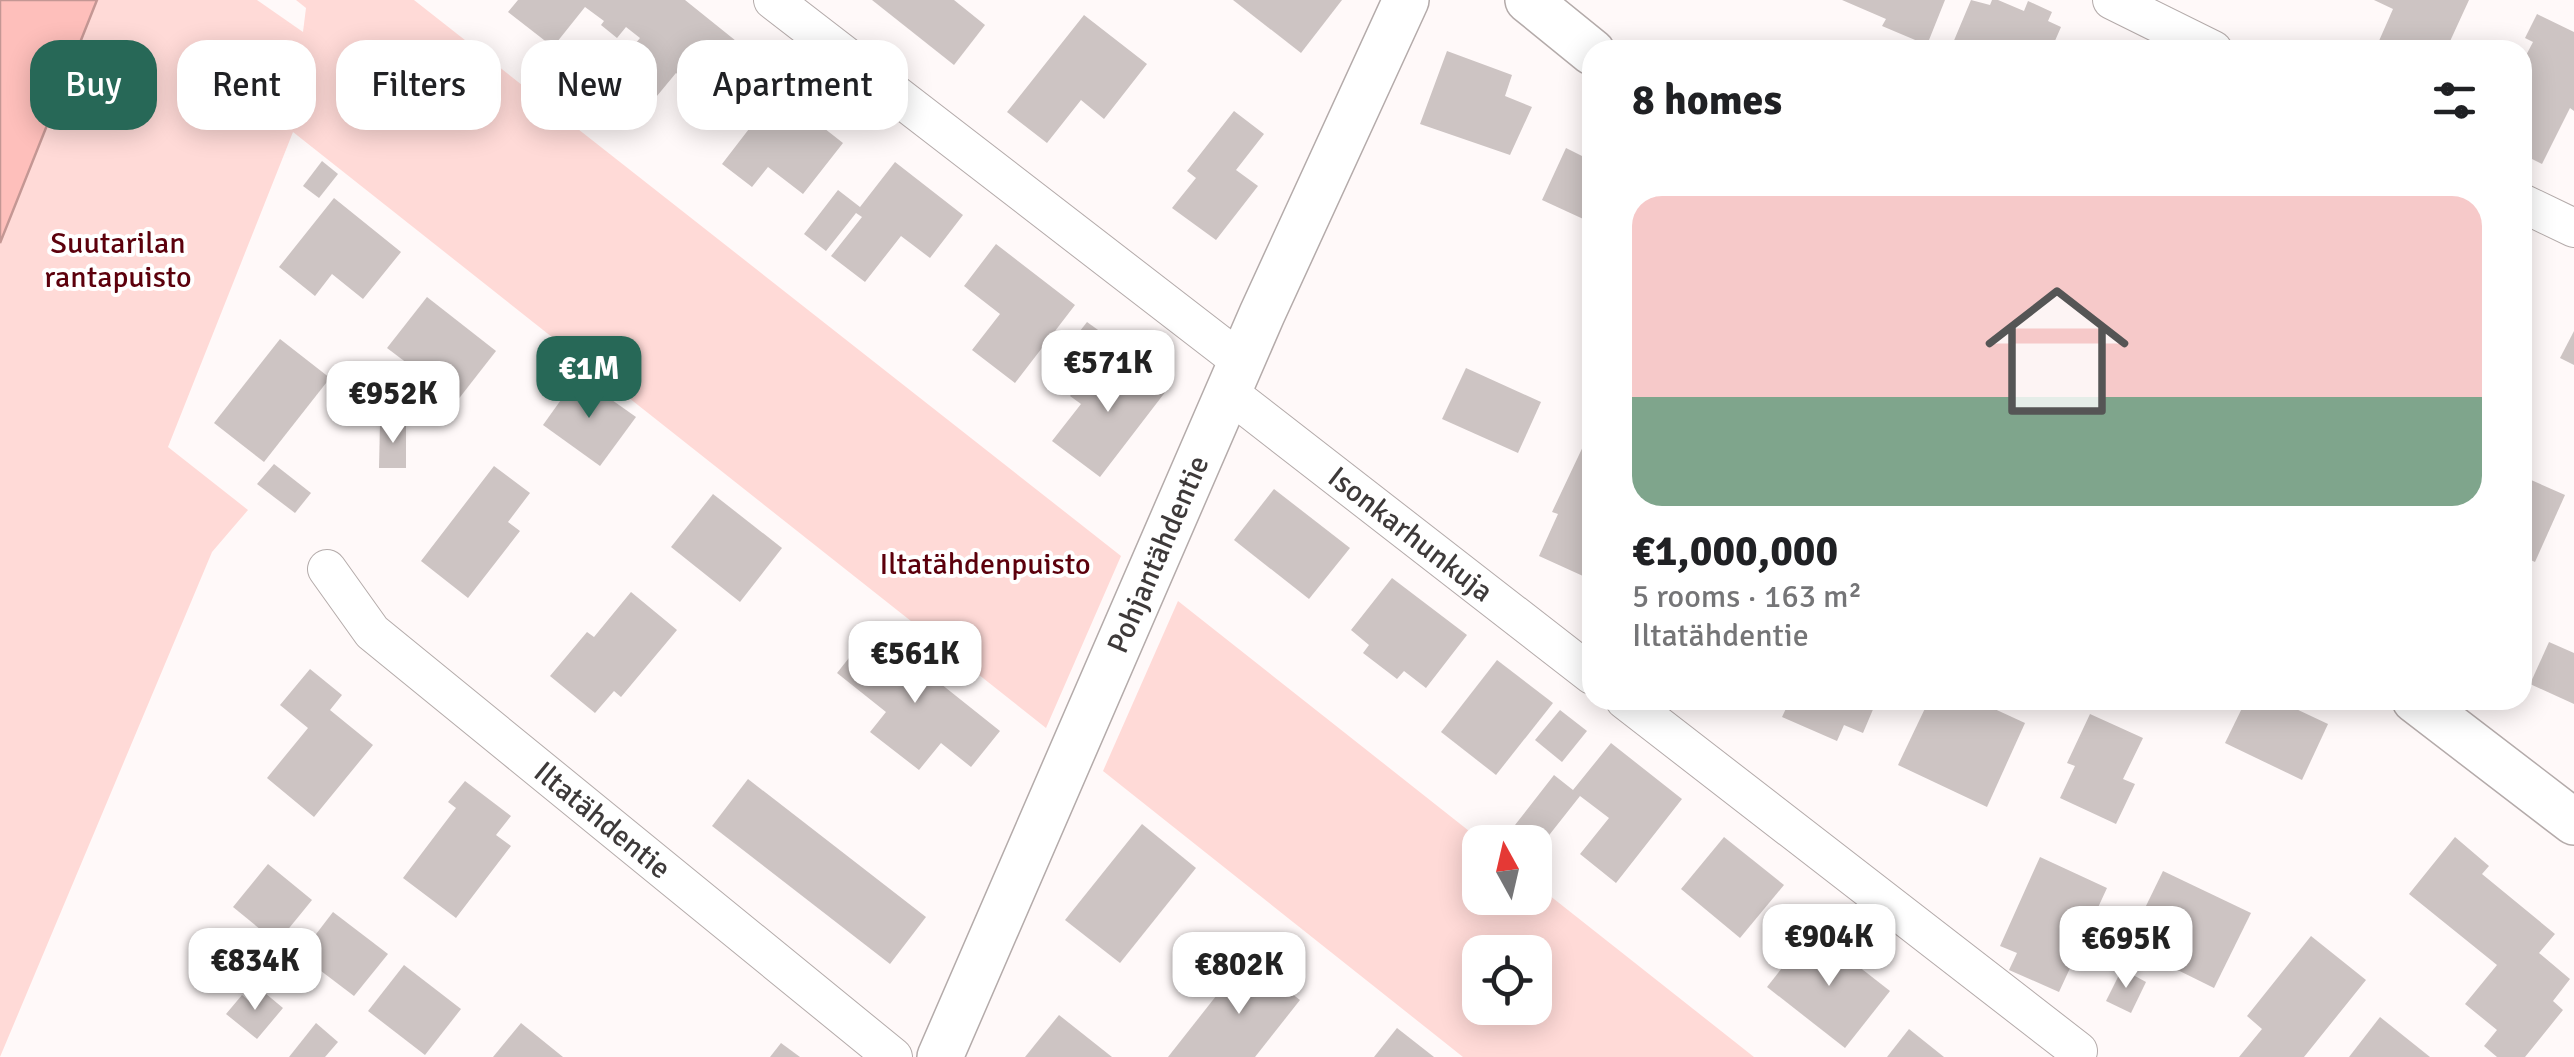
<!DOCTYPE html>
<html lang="en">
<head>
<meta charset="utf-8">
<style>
  :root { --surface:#fff; --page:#f6f6f6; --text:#202124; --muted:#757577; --accent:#276857 }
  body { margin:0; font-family:Signika,sans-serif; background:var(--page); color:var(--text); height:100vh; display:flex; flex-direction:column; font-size:38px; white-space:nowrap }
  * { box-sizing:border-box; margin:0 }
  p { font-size:32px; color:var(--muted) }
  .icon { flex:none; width:55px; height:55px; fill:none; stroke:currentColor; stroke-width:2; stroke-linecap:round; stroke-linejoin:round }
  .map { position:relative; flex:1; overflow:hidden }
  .panel { position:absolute; left:1582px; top:40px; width:950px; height:670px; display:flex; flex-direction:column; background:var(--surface); border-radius:30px; box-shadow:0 5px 25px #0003 }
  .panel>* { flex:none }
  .hud { position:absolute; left:30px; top:40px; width:950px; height:90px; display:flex; gap:20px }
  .needle { width:65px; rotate:352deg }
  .buttons { position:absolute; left:1462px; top:825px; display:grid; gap:20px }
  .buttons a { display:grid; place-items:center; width:90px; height:90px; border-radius:20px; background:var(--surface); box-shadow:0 5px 25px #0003; font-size:50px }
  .price { position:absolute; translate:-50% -85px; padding:0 22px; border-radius:20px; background:#fff; color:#222; font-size:32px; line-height:65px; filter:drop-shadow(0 2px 5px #0008) }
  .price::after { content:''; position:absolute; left:50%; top:60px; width:30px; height:22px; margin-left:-15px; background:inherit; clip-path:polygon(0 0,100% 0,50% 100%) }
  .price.current { background:var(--accent); color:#fff }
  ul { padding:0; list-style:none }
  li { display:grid; align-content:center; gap:20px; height:530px; padding:0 50px }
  li span { display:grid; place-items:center; height:310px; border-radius:30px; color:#555 }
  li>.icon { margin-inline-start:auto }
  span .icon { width:180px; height:180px; fill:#fffc; stroke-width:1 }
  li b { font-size:42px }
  h2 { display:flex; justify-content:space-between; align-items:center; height:120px; padding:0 50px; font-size:42px }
  .tag { padding:0 35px; border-radius:30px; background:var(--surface); box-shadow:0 5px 25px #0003; font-size:35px; line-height:90px }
  .tag.current { background:var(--accent); color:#fff }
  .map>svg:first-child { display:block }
  .green { fill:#ffdad7; fill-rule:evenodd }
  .water { fill:#febfbb; stroke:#c49794; stroke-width:2.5 }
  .building { fill:#cdc4c3 }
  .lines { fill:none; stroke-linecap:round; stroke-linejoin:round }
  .minor-casing { stroke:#b4abaa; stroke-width:40 }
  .tertiary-casing { stroke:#b4abaa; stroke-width:48 }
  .minor { stroke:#fff; stroke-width:38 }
  .tertiary { stroke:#fff; stroke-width:45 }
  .labels { text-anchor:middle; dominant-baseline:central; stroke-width:8; stroke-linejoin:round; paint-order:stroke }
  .park-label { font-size:30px; fill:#5c000c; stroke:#fff }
  .street-label { font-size:30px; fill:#3e3a3a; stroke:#fff }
</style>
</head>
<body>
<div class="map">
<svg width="2574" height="1057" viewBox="0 0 2574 1057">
  <rect width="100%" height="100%" fill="#fff9f9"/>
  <g class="green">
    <polygon points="97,0 257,0 303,32 306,8 296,0 414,0 1121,556 1046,728 293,132 168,447 248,510 212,552 0,1057 0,243"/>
    <path d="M1178,601L1483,842H1480V898H1535V884L1754,1057H1463L1103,771ZM1480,952H1535V1008H1480Z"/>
  </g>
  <polygon class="water" points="0,0 97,0 0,243"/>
  <g class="building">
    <polygon points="518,0 685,0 741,45 702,93 676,73 647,108 608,77 640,38 626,27 617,38 601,25 604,21 585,7 553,47 508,12"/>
    <polygon points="872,0 954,0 985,25 954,65"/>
    <polygon points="1233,0 1342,0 1301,53"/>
    <polygon points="1842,0 1945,0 1927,45 1882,26 1886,19"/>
    <polygon points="1971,0 1990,5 1992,0 1998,0 2024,11 2028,1 2052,12 2048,21 2061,27 2051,50 1950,50"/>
    <polygon points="2374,0 2469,0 2446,50 2375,50 2393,9"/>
    <polygon points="2537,14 2574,32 2574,111 2570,108 2542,164 2522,154 2522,87 2530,72 2522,68 2522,63 2533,42 2525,38"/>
    <polygon points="1084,15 1147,64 1104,119 1081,100 1047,143 1007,112"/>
    <polygon points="1447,51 1512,75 1505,96 1532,107 1510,155 1420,124"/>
    <polygon points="769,69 794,87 785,98 795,105 799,99 811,108 806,114 843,143 803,194 768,167 752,187 722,164 752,125 735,112"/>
    <polygon points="1234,111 1264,134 1236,170 1258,186 1216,240 1172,208 1196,178 1187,171"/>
    <polygon points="1566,148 1592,161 1592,223 1542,200"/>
    <polygon points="322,161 338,174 319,198 303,186"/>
    <polygon points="895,162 963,215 930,258 901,236 865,282 831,256 862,217 856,213 826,251 804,234 838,190 860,207"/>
    <polygon points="334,198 401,252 363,299 332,274 315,296 279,267"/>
    <polygon points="996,244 1075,305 1015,383 972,350 1000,314 964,286"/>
    <polygon points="427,297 496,351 457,401 387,348"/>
    <polygon points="1087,322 1105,335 1084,363 1066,349"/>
    <polygon points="2574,331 2574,365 2560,358"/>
    <polygon points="280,339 330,378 264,462 214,423"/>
    <polygon points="1119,355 1166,391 1100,477 1052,441 1081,404 1070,396 1084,378 1095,386"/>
    <polygon points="1466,368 1541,402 1518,453 1442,419"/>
    <polygon points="578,376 636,417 600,466 543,425"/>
    <polygon points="380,423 406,423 406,468 379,468"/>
    <polygon points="1587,438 1592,441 1592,556 1583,576 1539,556 1558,514 1552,512"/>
    <polygon points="274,464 311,493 295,513 257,484"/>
    <polygon points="494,466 530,493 508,522 520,531 468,598 421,561"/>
    <polygon points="2522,476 2565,495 2535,562 2522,556"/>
    <polygon points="1274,489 1350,548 1309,599 1234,540"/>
    <polygon points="713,494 782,548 740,602 671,547"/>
    <polygon points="1392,578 1467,635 1426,688 1404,671 1397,679 1363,653 1369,645 1351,630"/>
    <polygon points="631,592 677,630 621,697 614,691 595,713 550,676 587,632 594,637"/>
    <polygon points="872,629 1000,731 971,767 941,743 919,770 870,732 886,712 837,673"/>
    <polygon points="2549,642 2574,653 2574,704 2530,684"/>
    <polygon points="1497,660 1553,703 1496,775 1441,732"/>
    <polygon points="310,669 342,695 330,710 373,745 314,817 267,778 308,728 280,705"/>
    <polygon points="1790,700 1877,700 1863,733 1844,725 1837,741 1782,717"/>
    <polygon points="1929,700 1975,700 2025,723 1987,807 1898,765"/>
    <polygon points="2246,700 2277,700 2328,724 2302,780 2225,743"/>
    <polygon points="1560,710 1587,731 1562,762 1535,740"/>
    <polygon points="2090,714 2143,738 2123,779 2135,784 2116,824 2060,798 2075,766 2067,763"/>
    <polygon points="1611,743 1682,799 1616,883 1580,854 1609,818 1580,796 1535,853 1535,842 1507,842 1518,828 1515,825 1554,775 1573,790"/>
    <polygon points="748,779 926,917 890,964 712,826"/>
    <polygon points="465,781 511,816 496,835 511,846 456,918 403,878 456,808 448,802"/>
    <polygon points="1142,824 1196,868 1120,963 1065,920"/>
    <polygon points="1724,837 1784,885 1740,938 1681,889"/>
    <polygon points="2455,837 2489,866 2482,874 2555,934 2539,953 2570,979 2553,1001 2563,1010 2525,1057 2497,1057 2484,1046 2497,1030 2465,1004 2497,965 2409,894"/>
    <polygon points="2040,857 2107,888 2059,992 2009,970 2017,953 2000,946"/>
    <polygon points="268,864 312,900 277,943 233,907"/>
    <polygon points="2163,871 2251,913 2214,988 2127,945"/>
    <polygon points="333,912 388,954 354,996 300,955"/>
    <polygon points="1812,930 1890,991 1845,1048 1767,987"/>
    <polygon points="2311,936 2366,980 2304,1057 2239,1057 2262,1029 2247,1016"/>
    <polygon points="1246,958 1300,1000 1255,1057 1168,1057"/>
    <polygon points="404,965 461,1009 425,1055 368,1011"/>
    <polygon points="2122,969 2146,982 2131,1013 2106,1001"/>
    <polygon points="259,988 283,1008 257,1039 226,1014 242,995 248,1000"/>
    <polygon points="1059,1015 1112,1057 1025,1057"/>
    <polygon points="2380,1017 2430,1057 2349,1057"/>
    <polygon points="316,1023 338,1042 325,1057 289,1057"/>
    <polygon points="521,1023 563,1057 493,1057"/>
    <polygon points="1397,1028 1434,1057 1374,1057"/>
    <polygon points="1909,1029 1944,1057 1887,1057"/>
    <polygon points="781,1043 800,1057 770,1057"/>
  </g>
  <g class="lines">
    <g class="minor-casing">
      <g id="minor">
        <polyline points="773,0 1242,362"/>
        <polyline points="2112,0 2213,50"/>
        <polyline points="2522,203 2574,228"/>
        <path id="s1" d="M1229,393L1592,675"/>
        <path id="s2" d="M327,569L372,632L893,1057"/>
        <polyline points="1625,700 2078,1051"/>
      </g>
    </g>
    <g class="tertiary-casing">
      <g id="tertiary">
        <polyline points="1528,0 1592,52"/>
        <polyline points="2415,700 2574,822"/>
        <path id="s3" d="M940,1057L1262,314L1406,0"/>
      </g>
    </g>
    <use href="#minor" class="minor"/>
    <use href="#tertiary" class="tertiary"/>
  </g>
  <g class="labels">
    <g class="park-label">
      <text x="118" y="243">Suutarilan<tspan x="118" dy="34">rantapuisto</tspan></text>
      <text x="985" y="564">Iltatähdenpuisto</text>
    </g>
    <g class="street-label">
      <text stroke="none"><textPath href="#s1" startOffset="230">Isonkarhunkuja</textPath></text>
      <text stroke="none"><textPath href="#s3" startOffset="548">Pohjantähdentie</textPath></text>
      <text stroke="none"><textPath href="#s2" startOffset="375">Iltatähdentie</textPath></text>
    </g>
  </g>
</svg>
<div class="buttons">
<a><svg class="needle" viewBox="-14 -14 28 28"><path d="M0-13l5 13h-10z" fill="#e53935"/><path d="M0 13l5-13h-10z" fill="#757577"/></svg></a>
<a><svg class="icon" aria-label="locate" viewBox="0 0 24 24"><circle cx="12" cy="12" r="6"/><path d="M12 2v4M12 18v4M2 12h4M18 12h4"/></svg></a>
</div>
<b class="price" style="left:1108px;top:415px">€571K</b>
<b class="price current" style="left:589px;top:421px">€1M</b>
<b class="price" style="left:393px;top:446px">€952K</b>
<b class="price" style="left:915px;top:706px">€561K</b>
<b class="price" style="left:1829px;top:989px">€904K</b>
<b class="price" style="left:2126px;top:991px">€695K</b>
<b class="price" style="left:255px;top:1013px">€834K</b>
<b class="price" style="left:1239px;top:1017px">€802K</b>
<div class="hud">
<a class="tag current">Buy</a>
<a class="tag">Rent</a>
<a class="tag">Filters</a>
<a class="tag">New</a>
<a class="tag">Apartment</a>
</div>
<section class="panel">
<h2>8 homes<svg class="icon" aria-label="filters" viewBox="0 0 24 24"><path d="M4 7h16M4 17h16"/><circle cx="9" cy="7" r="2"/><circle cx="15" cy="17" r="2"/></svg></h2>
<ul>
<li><span style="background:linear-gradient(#f6c9c9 65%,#7fa58c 0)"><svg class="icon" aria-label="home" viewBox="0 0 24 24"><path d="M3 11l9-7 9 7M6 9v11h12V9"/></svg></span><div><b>€1,000,000</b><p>5 rooms · 163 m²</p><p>Iltatähdentie</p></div></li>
</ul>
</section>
</div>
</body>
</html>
